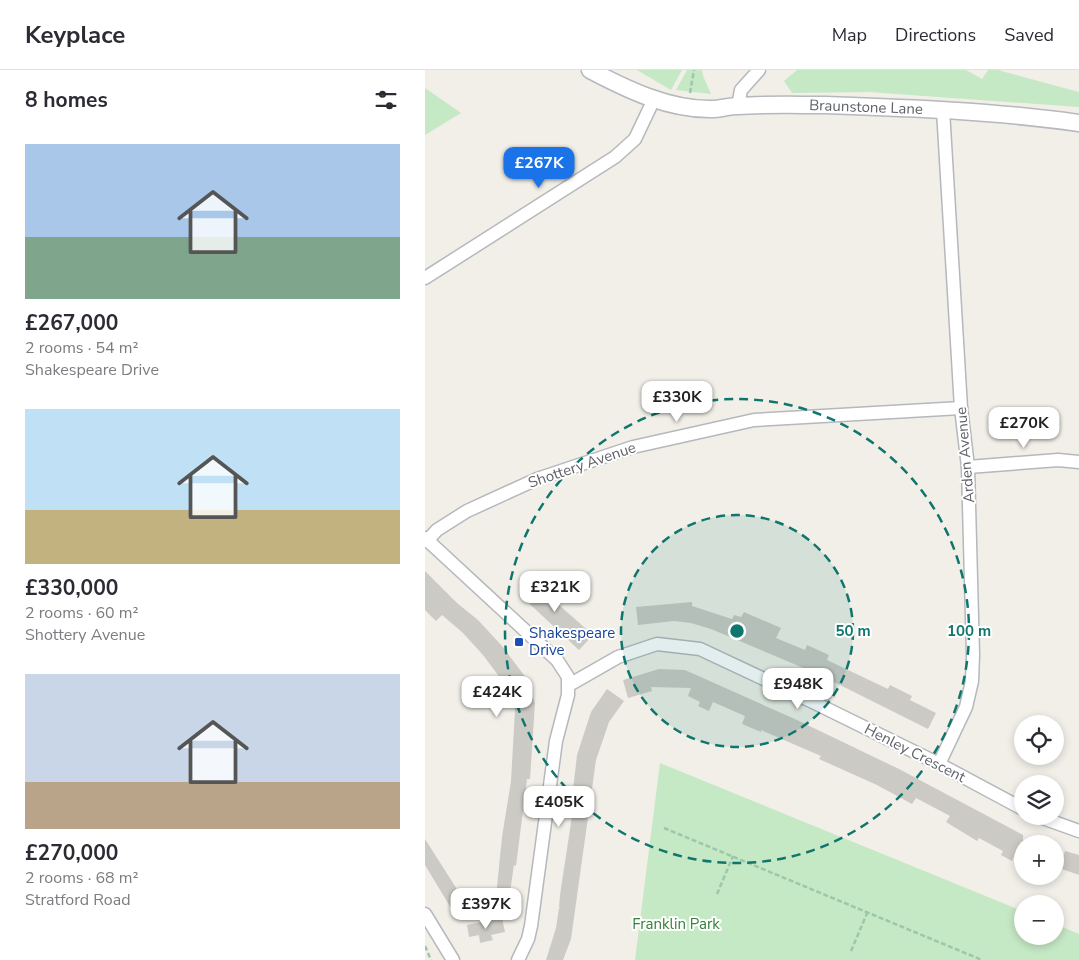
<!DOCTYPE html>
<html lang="en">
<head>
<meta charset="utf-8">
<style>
  :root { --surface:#fff; --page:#f7f7f7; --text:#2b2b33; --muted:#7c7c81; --line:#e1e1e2; --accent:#1a73e8 }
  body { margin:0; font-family:"Nunito Sans",sans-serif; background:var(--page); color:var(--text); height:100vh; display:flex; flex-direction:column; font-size:19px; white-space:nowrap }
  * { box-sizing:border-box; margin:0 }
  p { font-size:16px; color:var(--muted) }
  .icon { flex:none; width:28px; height:28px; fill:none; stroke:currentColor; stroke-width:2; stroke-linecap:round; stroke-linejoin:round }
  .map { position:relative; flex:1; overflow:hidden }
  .sheet { display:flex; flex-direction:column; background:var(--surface); width:425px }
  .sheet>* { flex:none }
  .fabs { position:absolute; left:589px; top:645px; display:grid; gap:10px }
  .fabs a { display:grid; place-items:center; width:50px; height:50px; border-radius:50%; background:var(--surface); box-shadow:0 2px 8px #0003; font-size:25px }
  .price { position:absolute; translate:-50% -42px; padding:0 11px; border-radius:10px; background:#fff; color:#222; font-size:16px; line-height:32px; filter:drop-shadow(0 1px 2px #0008) }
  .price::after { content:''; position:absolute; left:50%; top:30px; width:15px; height:11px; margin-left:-8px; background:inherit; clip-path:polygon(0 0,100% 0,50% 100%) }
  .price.active { background:var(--accent); color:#fff }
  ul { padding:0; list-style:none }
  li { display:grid; align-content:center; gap:10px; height:265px; padding:0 25px }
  li span { display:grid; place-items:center; height:155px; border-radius:0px; color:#555 }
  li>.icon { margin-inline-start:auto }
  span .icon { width:90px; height:90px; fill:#fffc; stroke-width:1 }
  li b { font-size:21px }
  h2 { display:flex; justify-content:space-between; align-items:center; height:60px; padding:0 25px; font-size:21px }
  header { display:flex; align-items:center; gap:30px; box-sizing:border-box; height:70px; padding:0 25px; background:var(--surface); border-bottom:1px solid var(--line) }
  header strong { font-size:24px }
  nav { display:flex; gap:28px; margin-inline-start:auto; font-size:18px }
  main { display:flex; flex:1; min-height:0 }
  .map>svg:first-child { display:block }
  .green { fill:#c5e8c5 }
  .building { fill:#cccac5 }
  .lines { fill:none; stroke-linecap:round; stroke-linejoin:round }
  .minor-casing { stroke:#b5b8bc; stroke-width:15 }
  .tertiary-casing { stroke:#b5b8bc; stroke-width:19 }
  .path { stroke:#9cc7a9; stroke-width:2.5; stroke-dasharray:5 2.5; stroke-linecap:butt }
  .minor { stroke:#fff; stroke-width:12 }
  .tertiary { stroke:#fff; stroke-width:16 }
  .ring { fill:none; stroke:#0f766e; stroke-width:2.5; stroke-dasharray:9 6 }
  .transit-dot { fill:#1a4fb4; stroke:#fff; stroke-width:2 }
  .labels { text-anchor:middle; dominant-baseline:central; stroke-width:4; stroke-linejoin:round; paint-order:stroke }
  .street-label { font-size:15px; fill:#5f6368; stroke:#fff }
  .transit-label { font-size:15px; fill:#164399; stroke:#fff; text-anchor:start }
  .park-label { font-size:15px; fill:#348238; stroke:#fff }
  .centre { fill:#0f766e; stroke:#fff; stroke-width:2.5 }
  .ring-label { font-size:15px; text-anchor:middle; font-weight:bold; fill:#0f766e; stroke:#fff; stroke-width:4; stroke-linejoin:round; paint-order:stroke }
</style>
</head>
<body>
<header>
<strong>Keyplace</strong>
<nav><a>Map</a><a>Directions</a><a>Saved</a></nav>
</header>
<main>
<section class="sheet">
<h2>8 homes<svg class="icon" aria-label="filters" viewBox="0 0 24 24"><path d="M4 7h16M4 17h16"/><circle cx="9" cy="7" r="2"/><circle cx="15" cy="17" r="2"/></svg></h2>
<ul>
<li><span style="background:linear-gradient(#a9c7e8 60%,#7fa58c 0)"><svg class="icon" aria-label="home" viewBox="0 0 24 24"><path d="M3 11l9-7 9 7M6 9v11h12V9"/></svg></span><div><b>£267,000</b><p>2 rooms · 54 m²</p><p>Shakespeare Drive</p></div></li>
<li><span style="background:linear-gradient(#bfe0f5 65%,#c2b280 0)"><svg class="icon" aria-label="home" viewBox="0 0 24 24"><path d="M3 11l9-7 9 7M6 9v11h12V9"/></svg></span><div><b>£330,000</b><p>2 rooms · 60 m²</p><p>Shottery Avenue</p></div></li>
<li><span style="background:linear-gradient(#c9d6e8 70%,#b9a48a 0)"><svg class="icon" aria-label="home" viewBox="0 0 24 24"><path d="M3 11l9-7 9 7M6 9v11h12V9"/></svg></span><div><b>£270,000</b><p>2 rooms · 68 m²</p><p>Stratford Road</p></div></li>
</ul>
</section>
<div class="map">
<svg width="654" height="890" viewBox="0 0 654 890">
  <rect width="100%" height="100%" fill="#f1efe8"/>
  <g class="green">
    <polygon points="212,0 257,0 246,20"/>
    <polygon points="262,0 277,0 278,6 286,24 251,20"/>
    <polygon points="372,0 541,0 557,9 563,0 573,0 654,22 654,37 444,22 367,23 359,11"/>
    <polygon points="0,18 36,43 0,65"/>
    <polygon points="235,693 597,841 598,866 630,866 630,854 654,864 654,890 210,890"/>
  </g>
  <g class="building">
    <polygon points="0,501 32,533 53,550 77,576 102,609 110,633 105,709 102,709 91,796 89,795 84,829 71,827 77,767 86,711 90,640 82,617 58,585 38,563 17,545 11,551 0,540"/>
    <polygon points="116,508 127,518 122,524 125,527 168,565 154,580 94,524 106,509 111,514"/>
    <polygon points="267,532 267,536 307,549 309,545 316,547 319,542 356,558 351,568 380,580 382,575 404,585 402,590 463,619 465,615 487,626 485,630 511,643 503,659 395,605 286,559 266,553 249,551 213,555 211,537"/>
    <polygon points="234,599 260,600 372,650 474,699 598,765 598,786 590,784 587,791 576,785 578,781 554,768 552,771 521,752 525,746 491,728 487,734 452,715 394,689 396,686 336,660 336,662 317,654 320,646 288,632 284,641 273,636 275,632 263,626 266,618 226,617 227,621 203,628 198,610"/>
    <polygon points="182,619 199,631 184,652 171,690 146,869 138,890 121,890 131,858 134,838 136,837 134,837 135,825 147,746 145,746 152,685 166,642"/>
    <polygon points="0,769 42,835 29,843 0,795"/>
    <polygon points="640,781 654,785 654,805 634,798"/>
    <polygon points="77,848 80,862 66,865 68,870 55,873 54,865 44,867 42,855"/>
  </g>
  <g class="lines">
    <g class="minor-casing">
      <g id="minor">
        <polyline points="313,36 316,20 334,0"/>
        <polyline points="0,208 190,87 210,69 229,29"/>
        <polyline points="543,397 633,390 654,392"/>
        <polyline points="0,468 132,590 143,607 143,625 131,671 106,856 103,869 93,890"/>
        <polyline points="2,471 12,460 42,441 112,409 208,377 329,350 536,338"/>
        <polyline points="144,615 193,587 232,574 275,579 390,633 514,694 598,739"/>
        <polyline points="514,694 541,637 547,611 548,585 543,397 536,338 518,40"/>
        <polyline points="612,746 654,761"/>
        <polyline points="0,844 28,890"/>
      </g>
    </g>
    <g class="tertiary-casing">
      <path id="tertiary" d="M165,0C201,19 244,40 287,39C295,39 304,36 313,36C342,34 372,35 400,35C485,38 570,41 654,53"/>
    </g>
    <g class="path">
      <polyline points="265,23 269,0"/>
      <polyline points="239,758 557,890"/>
      <polyline points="292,824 308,786"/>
      <polyline points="0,876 6,890"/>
      <polyline points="426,881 443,841"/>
    </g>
    <use href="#minor" class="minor"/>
    <use href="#tertiary" class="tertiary"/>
  </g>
  <circle cx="312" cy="561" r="116" fill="#0f766e" fill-opacity=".12"/>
  <g class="ring">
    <circle cx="312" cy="561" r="116"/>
    <circle cx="312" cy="561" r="232"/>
  </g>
  <rect class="transit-dot" x="89" y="567" width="10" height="10" rx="2.5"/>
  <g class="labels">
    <g class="street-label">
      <text transform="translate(441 37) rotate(2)">Braunstone Lane</text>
      <text transform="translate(540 385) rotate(-95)">Arden Avenue</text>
      <text transform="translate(157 395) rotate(-19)">Shottery Avenue</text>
      <text transform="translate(490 683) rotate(27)">Henley Crescent</text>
    </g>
    <g class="transit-label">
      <text x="104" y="563">Shakespeare<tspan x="104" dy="17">Drive</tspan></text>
    </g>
    <g class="park-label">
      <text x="251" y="854">Franklin Park</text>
    </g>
  </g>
  <circle cx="312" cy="561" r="8" class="centre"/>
  <g class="ring-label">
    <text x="428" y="566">50 m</text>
    <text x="544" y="566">100 m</text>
  </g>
</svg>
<div class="fabs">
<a><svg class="icon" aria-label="locate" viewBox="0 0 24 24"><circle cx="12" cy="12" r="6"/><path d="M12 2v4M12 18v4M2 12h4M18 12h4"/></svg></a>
<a><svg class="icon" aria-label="layers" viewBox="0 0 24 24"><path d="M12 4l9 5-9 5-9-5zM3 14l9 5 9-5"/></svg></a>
<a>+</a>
<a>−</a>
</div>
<b class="price active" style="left:114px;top:119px">£267K</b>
<b class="price" style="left:252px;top:353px">£330K</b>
<b class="price" style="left:599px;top:379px">£270K</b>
<b class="price" style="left:130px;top:543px">£321K</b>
<b class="price" style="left:373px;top:640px">£948K</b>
<b class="price" style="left:72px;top:648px">£424K</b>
<b class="price" style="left:134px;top:758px">£405K</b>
<b class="price" style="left:61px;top:860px">£397K</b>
</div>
</main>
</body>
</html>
